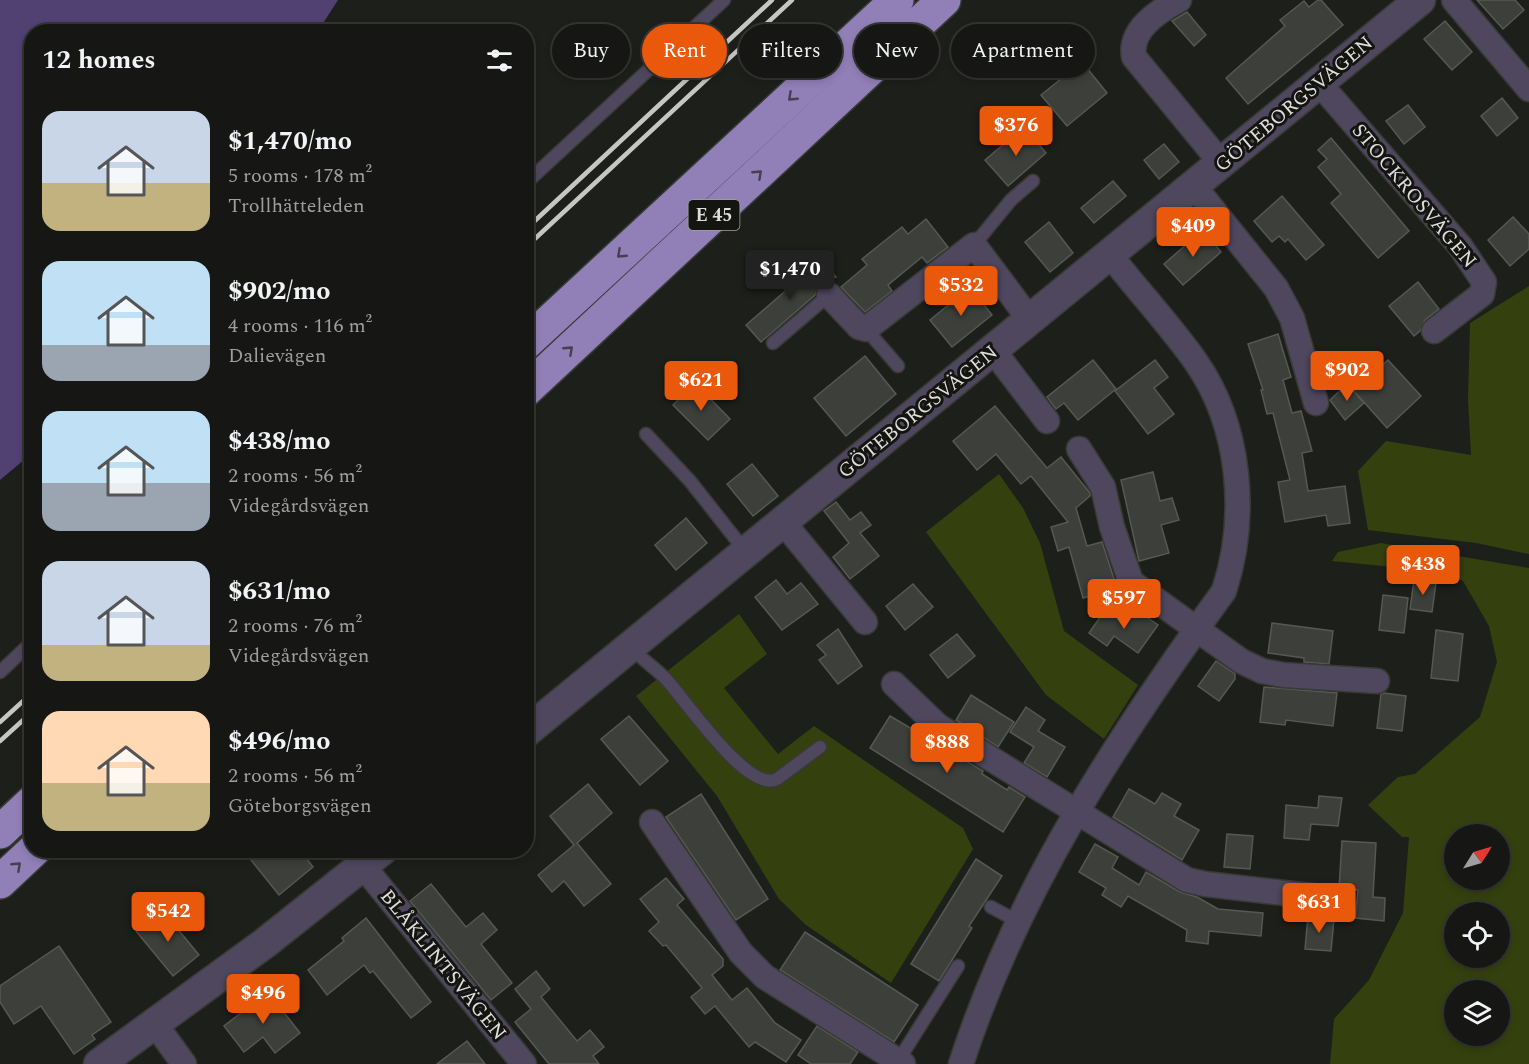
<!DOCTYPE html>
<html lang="en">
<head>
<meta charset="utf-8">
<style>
  :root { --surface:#161714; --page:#232422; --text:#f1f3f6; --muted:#9e9fa0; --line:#353634; --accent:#ea580c }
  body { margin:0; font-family:Spectral,serif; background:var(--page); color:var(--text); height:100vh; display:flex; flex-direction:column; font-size:22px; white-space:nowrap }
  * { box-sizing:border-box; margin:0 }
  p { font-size:20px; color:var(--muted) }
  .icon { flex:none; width:33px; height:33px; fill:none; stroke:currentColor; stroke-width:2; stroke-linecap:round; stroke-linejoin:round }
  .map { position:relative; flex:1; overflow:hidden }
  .drawer { position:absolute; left:24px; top:24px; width:510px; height:834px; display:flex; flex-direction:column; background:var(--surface); border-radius:24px; box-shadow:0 3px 9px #0003,0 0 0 2px var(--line) }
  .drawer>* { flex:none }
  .top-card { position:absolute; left:552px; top:24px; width:570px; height:54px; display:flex; gap:12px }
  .needle { width:39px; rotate:53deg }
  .controls { position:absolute; left:1444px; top:824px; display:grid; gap:12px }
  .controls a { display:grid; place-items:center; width:66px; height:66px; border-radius:50%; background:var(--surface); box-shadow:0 3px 9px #0003,0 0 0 2px var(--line); font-size:30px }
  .price { position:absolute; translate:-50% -51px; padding:0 14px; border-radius:6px; background:var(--accent); color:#fff; font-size:20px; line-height:39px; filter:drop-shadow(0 2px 3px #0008) }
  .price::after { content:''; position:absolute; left:50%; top:36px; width:18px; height:14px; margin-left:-9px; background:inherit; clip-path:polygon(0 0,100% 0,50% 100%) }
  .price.selected { background:#222; color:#fff }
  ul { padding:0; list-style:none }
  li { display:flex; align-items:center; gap:18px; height:150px; padding:0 18px }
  li span { display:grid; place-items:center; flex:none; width:168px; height:120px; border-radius:18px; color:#555 }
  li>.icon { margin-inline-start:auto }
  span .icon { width:72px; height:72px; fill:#fffc; stroke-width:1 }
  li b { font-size:26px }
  h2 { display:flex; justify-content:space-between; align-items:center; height:72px; padding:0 18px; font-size:26px }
  .chip { padding:0 21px; border-radius:27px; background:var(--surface); box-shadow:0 3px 9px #0003,0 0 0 2px var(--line); font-size:21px; line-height:54px }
  .chip.selected { background:var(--accent); color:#fff }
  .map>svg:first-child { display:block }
  .green { fill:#35400f; fill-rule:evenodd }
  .water { fill:#514072 }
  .building { fill:#3d3f3a; stroke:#565853; stroke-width:1.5 }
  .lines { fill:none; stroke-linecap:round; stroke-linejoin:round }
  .service-casing { stroke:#383a35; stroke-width:15 }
  .minor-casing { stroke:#383a35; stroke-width:27 }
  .tertiary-casing { stroke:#383a35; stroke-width:33 }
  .motorway-casing { stroke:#383a35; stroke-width:36 }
  .service { stroke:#4e475e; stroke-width:12 }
  .minor { stroke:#4e475e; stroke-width:24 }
  .tertiary { stroke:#4e475e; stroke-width:30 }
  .motorway { stroke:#917fb7; stroke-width:33 }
  .rail { stroke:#c6c7c3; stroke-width:4.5 }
  .oneway { stroke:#463f53 }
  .labels { text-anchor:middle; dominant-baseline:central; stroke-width:6; stroke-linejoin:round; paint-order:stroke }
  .shield { fill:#141511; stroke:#a2a3a0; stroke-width:1.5 }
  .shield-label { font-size:18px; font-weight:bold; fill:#dfe0dd }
  .street-label { font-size:20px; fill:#dfe0dd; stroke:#141511 }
</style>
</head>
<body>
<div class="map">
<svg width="1529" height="1064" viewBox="0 0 1529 1064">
  <rect width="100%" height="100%" fill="#1d1f1a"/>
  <g class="green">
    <polygon points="1529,286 1529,554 1476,543 1368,530 1358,471 1386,441 1471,455 1468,399 1470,323"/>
    <polygon points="999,474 1023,508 1040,543 1064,631 1138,685 1104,739 1046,695 926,532"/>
    <path d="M1381,543L1529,568V1064H1330L1334,1019L1369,980L1403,913L1409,837H1402L1368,805L1398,777L1415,774L1480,717L1497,662L1489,626L1463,581L1444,572L1332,561L1338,552ZM1455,834H1500V879H1455ZM1455,912H1500V957H1455ZM1455,990H1500V1035H1455Z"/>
    <polygon points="739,614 767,654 724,688 778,754 814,726 963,828 973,849 891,983 806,925 779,899 717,796 636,696"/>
  </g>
  <polygon class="water" points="0,0 338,0 318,31 32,32 31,454 0,480"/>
  <g class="building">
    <polygon points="1318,0 1321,0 1343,25 1248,104 1226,78 1285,26 1280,20 1304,1 1309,7"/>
    <polygon points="1477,0 1515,0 1524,10 1503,29"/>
    <polygon points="1187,12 1206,35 1194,46 1172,21"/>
    <polygon points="1445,21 1472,52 1452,70 1424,39"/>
    <polygon points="1082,62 1107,93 1067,126 1041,95"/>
    <polygon points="1502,98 1518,118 1497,136 1481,116"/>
    <polygon points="1408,105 1425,127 1404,144 1386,121"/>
    <polygon points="1024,127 1046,153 1008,186 985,160"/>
    <polygon points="1331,138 1409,231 1378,258 1331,203 1341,194 1318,167 1327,159 1318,150"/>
    <polygon points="1164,144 1179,162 1159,179 1144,160"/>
    <polygon points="1113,181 1126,196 1094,223 1081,208"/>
    <polygon points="1282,196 1324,245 1306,260 1288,239 1285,242 1279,236 1272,242 1254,221"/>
    <polygon points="1513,217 1529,234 1529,249 1510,266 1488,240"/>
    <polygon points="926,219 948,247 927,263 922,257 888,285 892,291 865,312 841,287 867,265 862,259 902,227 908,234"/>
    <polygon points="1049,222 1073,253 1050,272 1025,242"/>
    <polygon points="1203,230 1221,252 1183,285 1164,264"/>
    <polygon points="821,260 836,277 820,284 815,295 761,342 746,325"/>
    <polygon points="1418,282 1439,309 1425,320 1420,331 1414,336 1389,306"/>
    <polygon points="970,287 992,315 952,347 930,320"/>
    <polygon points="1278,334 1291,377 1283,380 1292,413 1301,411 1312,451 1302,453 1308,491 1345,486 1350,523 1328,526 1326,515 1285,522 1278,482 1290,480 1273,413 1267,414 1261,390 1263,390 1248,344"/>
    <polygon points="865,356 896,394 846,436 814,398"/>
    <polygon points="1093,360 1116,389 1078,420 1064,403 1056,409 1047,397"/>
    <polygon points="1155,360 1168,377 1154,388 1174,414 1148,434 1115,391"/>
    <polygon points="1388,360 1421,396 1387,428 1354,391"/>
    <polygon points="695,383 730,419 708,440 673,405"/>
    <polygon points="1347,384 1364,403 1345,420 1330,400"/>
    <polygon points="995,406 1047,468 1061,457 1090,493 1090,496 1076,508 1087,546 1102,542 1117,588 1083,598 1069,547 1058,551 1051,527 1068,522 1031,476 1021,484 996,454 977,470 953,441"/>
    <polygon points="752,464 778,496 753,516 727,484"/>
    <polygon points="1153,472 1160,501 1172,498 1179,520 1161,525 1169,553 1139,561 1121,480"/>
    <polygon points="836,502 850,520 861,512 871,525 860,533 879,556 850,579 833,557 849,543 824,511"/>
    <polygon points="686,518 707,543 676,570 655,545"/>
    <polygon points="776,580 787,594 801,583 818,604 782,630 755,597"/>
    <polygon points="1414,580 1436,583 1432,612 1410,609"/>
    <polygon points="913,584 933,607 905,630 886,606"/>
    <polygon points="1383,595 1408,598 1404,633 1379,630"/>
    <polygon points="1105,610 1126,624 1134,613 1141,613 1158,625 1138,653 1114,636 1107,646 1089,633"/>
    <polygon points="1272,623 1333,631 1329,664 1304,662 1304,658 1268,653"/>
    <polygon points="838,629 862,666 838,684 819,660 826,655 817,645"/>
    <polygon points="1436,630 1463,634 1458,681 1431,678"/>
    <polygon points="957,634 975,656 948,678 930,655"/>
    <polygon points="1216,661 1235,674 1235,679 1219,701 1198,686"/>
    <polygon points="1264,687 1337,693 1333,726 1286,720 1285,725 1260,722"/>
    <polygon points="1384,693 1406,696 1402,731 1377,728 1381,694"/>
    <polygon points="971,695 1014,722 998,747 956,720"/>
    <polygon points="1026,707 1045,720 1038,731 1065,747 1047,777 1024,763 1034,747 1010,732"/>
    <polygon points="629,716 668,761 640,785 601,739"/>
    <polygon points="890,716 983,771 982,774 1007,790 1009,787 1025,797 1003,832 870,748"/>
    <polygon points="588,784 612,813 577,843 611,884 584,906 564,881 552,892 538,875 574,845 550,816"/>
    <polygon points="1129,789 1155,804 1162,793 1181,804 1174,816 1199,830 1182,860 1113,817"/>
    <polygon points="701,794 768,899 736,920 666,817"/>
    <polygon points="1319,796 1342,798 1338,826 1311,824 1309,840 1284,838 1286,805 1318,808"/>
    <polygon points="1227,834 1253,836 1250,869 1224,867"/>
    <polygon points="1342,841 1376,843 1373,897 1385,898 1384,921 1355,918 1358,890 1339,888"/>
    <polygon points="1095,844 1118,857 1112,868 1139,885 1146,872 1180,892 1197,897 1218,909 1263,913 1261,936 1209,931 1208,944 1186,941 1187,930 1128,896 1121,907 1102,895 1106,888 1079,872"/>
    <polygon points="243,850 300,850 313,867 279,895"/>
    <polygon points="976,859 1002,876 969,926 972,928 939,981 911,964"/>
    <polygon points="666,878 684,899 677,905 723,959 723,966 712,975 732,1000 747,988 775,1023 801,1040 786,1062 755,1042 749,1047 715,1006 705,1014 691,997 702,988 666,945 663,946 649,931 659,922 640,899"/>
    <polygon points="431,884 466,927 483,913 497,930 481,944 512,983 491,1000 410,901"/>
    <polygon points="162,910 199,955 173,976 136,931"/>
    <polygon points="1308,916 1334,919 1331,951 1305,949"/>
    <polygon points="366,918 431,1002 411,1018 373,971 370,973 364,965 327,995 308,970 344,941 342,938"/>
    <polygon points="805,932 918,1005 894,1042 780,970"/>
    <polygon points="59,946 111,1022 92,1035 95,1039 74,1054 41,1006 14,1024 0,1002 0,986"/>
    <polygon points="536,971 550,989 541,997 577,1041 590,1030 604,1047 593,1056 599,1064 549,1064 515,1022 531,1009 515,989"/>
    <polygon points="268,992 300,1033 275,1053 263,1037 244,1052 224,1026"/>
    <polygon points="817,1026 858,1052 850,1064 811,1064 798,1055"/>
    <polygon points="467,1041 485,1064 437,1064"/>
  </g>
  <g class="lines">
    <g class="service-casing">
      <g id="service">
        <polyline points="526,183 724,0"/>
        <polyline points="974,245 1011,200 1033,181"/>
        <polyline points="866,329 898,366"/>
        <polyline points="773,343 829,295"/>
        <polyline points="646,434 690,481 746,552"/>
        <path d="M631,647C641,659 654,667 665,678C685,699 748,794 777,779L820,747"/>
        <polyline points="0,672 32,642"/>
        <polyline points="991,907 1017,921"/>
        <polyline points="898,1061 958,966"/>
      </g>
    </g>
    <g class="minor-casing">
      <g id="minor">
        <path d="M1179,0C1157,12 1129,30 1134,57L1222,164"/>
        <polyline points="1454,0 1529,89"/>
        <polyline points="1319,83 1460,246 1484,282 1482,294 1434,331"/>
        <polyline points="1194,186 1276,288 1292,318 1316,403"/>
        <polyline points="829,295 859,327 866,329 974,245 1030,320"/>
        <polyline points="993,350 1047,421"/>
        <polyline points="1079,449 1103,487 1112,527 1131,582 1241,661 1262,671 1283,675 1377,681"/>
        <polyline points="783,522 865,622"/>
        <polyline points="894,684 938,726 1187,880 1205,884 1320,897"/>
        <polyline points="652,822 741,953 765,977 903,1064"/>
        <polyline points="363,866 524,1064"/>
        <polyline points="155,1024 184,1064"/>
        <path d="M961,1064C1017,891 1118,737 1224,591C1248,517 1241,427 1196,362C1170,325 1138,291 1110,255"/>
      </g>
    </g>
    <g class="tertiary-casing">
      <g id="tertiary">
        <polyline points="526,732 1420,0"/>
        <polyline points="99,1064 265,943 382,850"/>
      </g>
    </g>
    <g class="motorway-casing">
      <g id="motorway">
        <polyline points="526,343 897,0"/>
        <polyline points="526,390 944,0"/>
        <polyline points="0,832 32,802"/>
        <polyline points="0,882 34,850"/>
      </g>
    </g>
    <use href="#service" class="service"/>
    <use href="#minor" class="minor"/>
    <use href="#tertiary" class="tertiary"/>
    <use href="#motorway" class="motorway"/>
    <g class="rail">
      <polyline points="526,229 772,0"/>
      <polyline points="526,247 792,0"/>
      <polyline points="0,722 32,693"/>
      <polyline points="0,741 32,712"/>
    </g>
  </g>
  <defs><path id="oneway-chevron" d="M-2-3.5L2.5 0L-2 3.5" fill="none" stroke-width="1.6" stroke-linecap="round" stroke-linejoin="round" transform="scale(1.5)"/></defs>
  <g class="oneway">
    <use href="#oneway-chevron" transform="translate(792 97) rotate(137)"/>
    <use href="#oneway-chevron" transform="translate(758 174) rotate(-43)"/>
    <use href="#oneway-chevron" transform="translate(621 254) rotate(137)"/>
    <use href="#oneway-chevron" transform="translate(569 350) rotate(-43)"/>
    <use href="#oneway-chevron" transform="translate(17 866) rotate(-43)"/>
  </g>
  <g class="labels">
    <rect class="shield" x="688.5" y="200" width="51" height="30" rx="4.5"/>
    <g class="shield-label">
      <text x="714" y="215">E 45</text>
    </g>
    <g class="street-label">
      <text transform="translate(1294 104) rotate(-40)">GÖTEBORGSVÄGEN</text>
      <text transform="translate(1414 196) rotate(50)">STOCKROSVÄGEN</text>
      <text transform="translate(918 412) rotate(-39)">GÖTEBORGSVÄGEN</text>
      <text transform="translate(443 965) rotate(51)">BLÅKLINTSVÄGEN</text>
    </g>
  </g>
</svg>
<div class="controls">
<a><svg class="needle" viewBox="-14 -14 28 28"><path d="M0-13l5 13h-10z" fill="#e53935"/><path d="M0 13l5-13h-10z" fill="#9e9fa0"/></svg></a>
<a><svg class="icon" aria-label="locate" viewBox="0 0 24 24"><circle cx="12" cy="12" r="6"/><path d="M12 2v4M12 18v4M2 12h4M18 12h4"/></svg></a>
<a><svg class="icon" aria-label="layers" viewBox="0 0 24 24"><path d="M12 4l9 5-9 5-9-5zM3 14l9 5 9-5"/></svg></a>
</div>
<b class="price" style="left:1016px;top:157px">$376</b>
<b class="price" style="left:1193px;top:258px">$409</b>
<b class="price selected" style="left:790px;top:301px">$1,470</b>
<b class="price" style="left:961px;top:317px">$532</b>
<b class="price" style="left:1347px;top:402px">$902</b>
<b class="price" style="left:701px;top:412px">$621</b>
<b class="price" style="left:1423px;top:596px">$438</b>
<b class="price" style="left:1124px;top:630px">$597</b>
<b class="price" style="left:947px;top:774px">$888</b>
<b class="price" style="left:1319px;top:934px">$631</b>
<b class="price" style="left:168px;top:943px">$542</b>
<b class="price" style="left:263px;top:1025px">$496</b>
<div class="top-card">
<a class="chip">Buy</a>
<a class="chip selected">Rent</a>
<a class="chip">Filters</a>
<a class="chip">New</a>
<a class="chip">Apartment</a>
</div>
<section class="drawer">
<h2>12 homes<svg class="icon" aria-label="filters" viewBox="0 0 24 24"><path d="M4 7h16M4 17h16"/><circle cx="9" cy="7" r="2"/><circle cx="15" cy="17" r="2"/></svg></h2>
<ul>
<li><span style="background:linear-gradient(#c9d6e8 60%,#c2b280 0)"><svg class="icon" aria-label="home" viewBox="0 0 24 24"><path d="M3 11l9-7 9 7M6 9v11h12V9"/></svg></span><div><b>$1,470/mo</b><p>5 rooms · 178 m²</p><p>Trollhätteleden</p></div></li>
<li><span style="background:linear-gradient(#bfe0f5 70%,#9aa5b1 0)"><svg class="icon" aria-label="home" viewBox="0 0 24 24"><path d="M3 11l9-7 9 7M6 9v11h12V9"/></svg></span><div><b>$902/mo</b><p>4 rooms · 116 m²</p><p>Dalievägen</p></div></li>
<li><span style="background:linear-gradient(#bfe0f5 60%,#9aa5b1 0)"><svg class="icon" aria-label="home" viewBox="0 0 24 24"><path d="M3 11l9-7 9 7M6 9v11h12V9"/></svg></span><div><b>$438/mo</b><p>2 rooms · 56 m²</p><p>Videgårdsvägen</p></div></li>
<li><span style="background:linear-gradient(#c9d6e8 70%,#c2b280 0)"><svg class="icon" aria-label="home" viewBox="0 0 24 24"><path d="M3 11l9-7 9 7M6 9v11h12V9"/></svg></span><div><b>$631/mo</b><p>2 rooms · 76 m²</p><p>Videgårdsvägen</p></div></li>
<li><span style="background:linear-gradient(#ffd9b3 60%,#c2b280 0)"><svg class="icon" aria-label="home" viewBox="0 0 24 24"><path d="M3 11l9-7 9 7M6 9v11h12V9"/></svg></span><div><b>$496/mo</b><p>2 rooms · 56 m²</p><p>Göteborgsvägen</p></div></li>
</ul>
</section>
</div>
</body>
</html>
